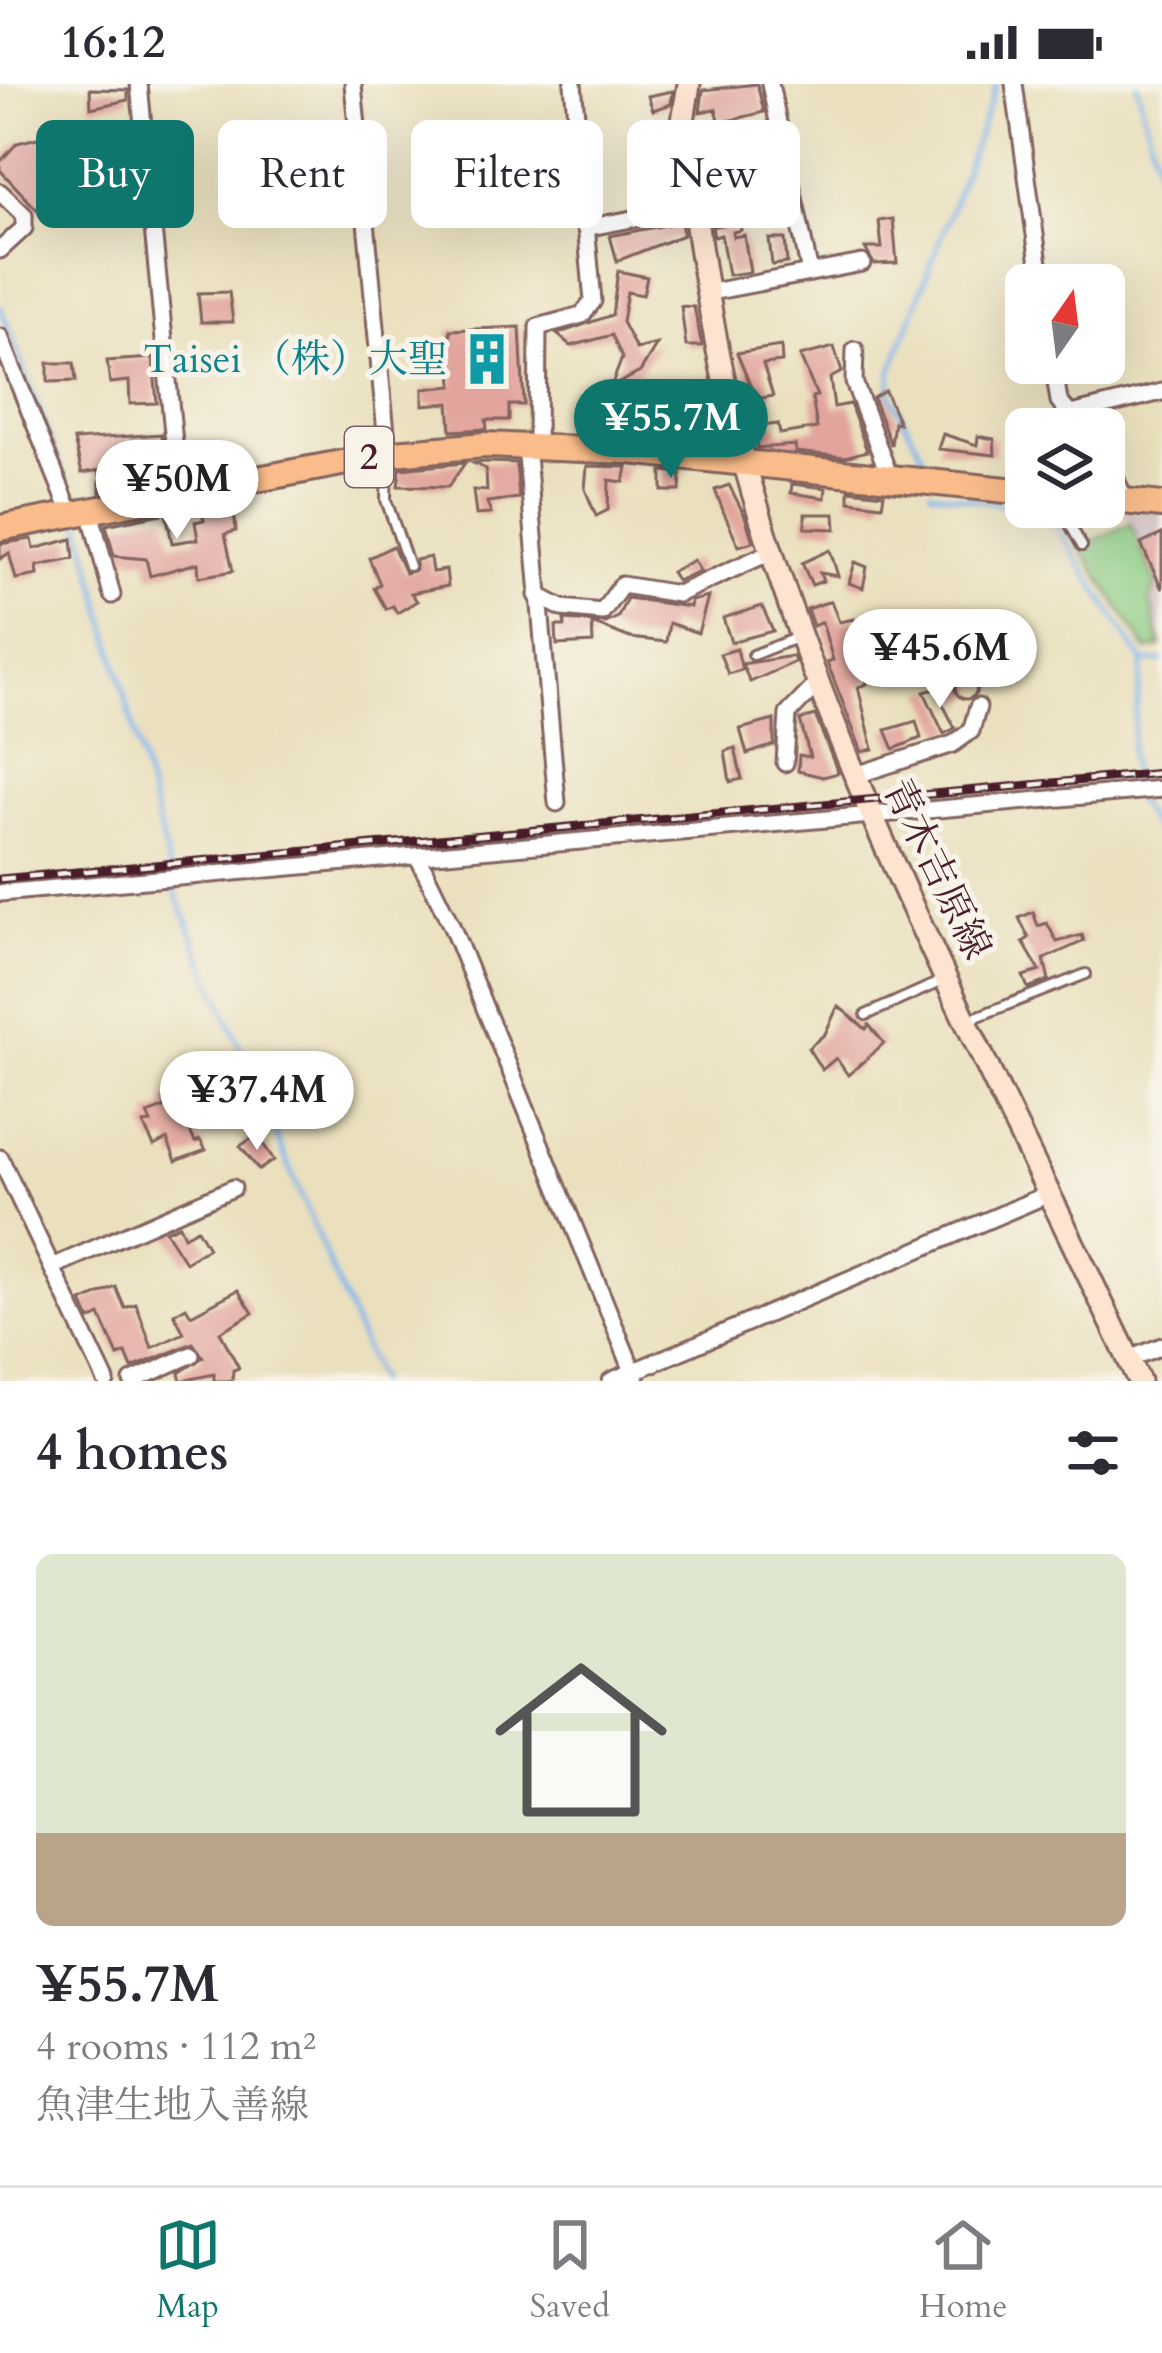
<!DOCTYPE html>
<html lang="en">
<head>
<meta charset="utf-8">
<style>
  :root { --surface:#fff; --page:#f2f2f3; --text:#2b2b33; --muted:#7c7c81; --line:#e1e1e2; --accent:#0f766e }
  body { margin:0; font-family:Cardo,"Noto Serif JP",serif; background:var(--page); color:var(--text); height:100vh; display:flex; flex-direction:column; font-size:45px; white-space:nowrap }
  * { box-sizing:border-box; margin:0 }
  p { font-size:39px; color:var(--muted) }
  .icon { flex:none; width:66px; height:66px; fill:none; stroke:currentColor; stroke-width:2; stroke-linecap:round; stroke-linejoin:round }
  .map { position:relative; height:1297px; overflow:hidden }
  .drawer { display:flex; flex-direction:column; background:var(--surface); flex:1 }
  .drawer>* { flex:none }
  .guide { position:absolute; left:36px; top:36px; width:1092px; height:108px; display:flex; gap:24px }
  .needle { width:78px; rotate:14deg }
  .buttons { position:absolute; left:1005px; top:180px; display:grid; gap:24px }
  .buttons a { display:grid; place-items:center; width:120px; height:120px; border-radius:18px; background:var(--surface); box-shadow:0 12px 48px #0002; font-size:60px }
  .price { position:absolute; translate:-50% -102px; padding:0 27px; border-radius:42px; background:#fff; color:#222; font-size:39px; line-height:78px; filter:drop-shadow(0 3px 6px #0008) }
  .price::after { content:''; position:absolute; left:50%; top:72px; width:36px; height:27px; margin-left:-18px; background:inherit; clip-path:polygon(0 0,100% 0,50% 100%) }
  .price.active { background:var(--accent); color:#fff }
  ul { padding:0; list-style:none }
  li { display:grid; align-content:center; gap:24px; height:636px; padding:0 36px }
  li span { display:grid; place-items:center; height:372px; border-radius:18px; color:#555 }
  li>.icon { margin-inline-start:auto }
  span .icon { width:216px; height:216px; fill:#fffc; stroke-width:1 }
  li b { font-size:51px }
  h2 { display:flex; justify-content:space-between; align-items:center; height:144px; padding:0 36px; font-size:51px }
  .tag { padding:0 42px; border-radius:18px; background:var(--surface); box-shadow:0 12px 48px #0002; font-size:42px; line-height:108px }
  .tag.active { background:var(--accent); color:#fff }
  .status { display:flex; justify-content:space-between; align-items:center; height:84px; padding:0 60px; background:var(--surface); direction:ltr }
  .status svg { height:33px; fill:currentColor }
  .menu { display:flex; justify-content:space-around; align-items:center; height:168px; border-top:3px solid var(--line); background:var(--surface); font-size:33px; color:var(--muted) }
  .menu a { display:grid; justify-items:center; gap:6px }
  .menu .active { color:var(--accent) }
  .map>svg:first-child { display:block }
  .industrial { fill:#d2bec3 }
  .green { fill:#8dcd84; stroke:#6c7658; stroke-width:3 }
  .lines { fill:none; stroke-linecap:round; stroke-linejoin:round }
  .stream { stroke:#7db5ed; stroke-width:4.5 }
  .building { fill:#e2a49d }
  .service-casing { stroke:#82635e; stroke-width:14 }
  .minor-casing { stroke:#82635e; stroke-width:21 }
  .secondary-casing { stroke:#82635e; stroke-width:27 }
  .primary-casing { stroke:#82635e; stroke-width:30 }
  .service { stroke:#fff; stroke-width:8 }
  .minor { stroke:#fff; stroke-width:15 }
  .secondary { stroke:#fde4d0; stroke-width:21 }
  .primary { stroke:#f9bc8a; stroke-width:24 }
  .rail-casing { stroke:#4a1f2b; stroke-width:9 }
  .rail { stroke:#f7f3e8; stroke-width:4.5; stroke-dasharray:14; stroke-linecap:butt }
  .labels { text-anchor:middle; dominant-baseline:central; stroke-width:10; stroke-linejoin:round; paint-order:stroke }
  .shield { fill:#f7f3e8; stroke:#7e5f64; stroke-width:3 }
  .shield-label { font-size:36px; font-weight:bold; fill:#4a1f2b }
  .culture-label { font-size:39px; fill:#0d838f; stroke:#f7f3e8; text-anchor:end }
  .street-label { font-size:39px; fill:#4a1f2b; stroke:#f7f3e8 }
</style>
</head>
<body>
<div class="status"><b>16:12</b><svg viewBox="0 0 49 12"><path d="M0 12V9h3v3zM5 12V6h3v6zM10 12V3h3v9zM15 12V0h3v12zM26 1h20v11H26zM47 4h2v5h-2z"/></svg></div>
<div class="map">
<svg width="1162" height="1297" viewBox="0 0 1162 1297">
  <rect width="100%" height="100%" fill="#f7f3e8"/>
  <filter id="ink" filterUnits="userSpaceOnUse"><feTurbulence type="fractalNoise" baseFrequency=".00833" numOctaves="2"/><feDisplacementMap in="SourceGraphic" scale="24" xChannelSelector="R" yChannelSelector="G"/><feConvolveMatrix kernelMatrix="1 2 1 2 8 2 1 2 1" color-interpolation-filters="sRGB"/></filter>
  <filter id="wash" filterUnits="userSpaceOnUse"><feTurbulence type="fractalNoise" baseFrequency=".004" numOctaves="4" result="noise"/><feDisplacementMap in="SourceGraphic" scale="48" xChannelSelector="R" yChannelSelector="G"/><feGaussianBlur stdDeviation="2.7" result="paint"/><feColorMatrix in="noise" values="0 0 0 0 0 0 0 0 0 0 0 0 0 0 0 0 0 1.4 0 .05"/><feComposite in="paint" operator="in"/></filter>
  <g filter="url(#wash)">
    <rect width="100%" height="100%" fill="#eae0bd"/>
    <polygon class="industrial" points="1119,425 1162,427 1162,567 1130,439"/>
    <polygon class="green" points="1130,439 1156,499 1150,517 1161,563 1147,566 1080,463"/>
    <g class="lines">
      <g class="stream">
        <polyline points="1137,0 1162,103"/>
        <polyline points="0,222 75,421"/>
        <polyline points="933,390 891,311 891,289 997,0"/>
        <polyline points="930,407 1036,427 1053,437 1143,578 1130,670 1135,715 1162,757"/>
        <polyline points="80,437 176,810 378,1297"/>
        <polyline points="1144,578 1162,577"/>
      </g>
    </g>
    <g id="blocks">
      <g class="building">
        <polygon points="757,0 764,28 720,39 716,25 700,28 703,6"/>
        <polygon points="90,5 128,6 128,16 91,24"/>
        <polygon points="673,7 671,20 653,26 648,12"/>
        <polygon points="61,48 76,89 80,86 88,98 70,104 42,131 0,86 0,78 17,59"/>
        <polygon points="654,58 669,58 676,105 660,107"/>
        <polygon points="771,65 776,84 765,86 764,77 741,81 745,106 709,113 702,78 712,76 714,85 739,80 742,70"/>
        <polygon points="136,93 136,105 118,106 118,117 101,117 100,95"/>
        <polygon points="893,135 897,179 874,180 865,164 882,164 879,137"/>
        <polygon points="739,137 741,146 733,148 733,153 744,151 750,188 728,191 721,151 714,153 712,143"/>
        <polygon points="681,138 683,151 617,177 610,152"/>
        <polygon points="769,155 785,155 787,179 772,181"/>
        <polygon points="618,187 647,193 643,211 627,208 622,238 636,265 657,260 640,288 611,303 622,274 612,251 571,262 557,250 612,231"/>
        <polygon points="229,208 233,238 201,238 198,209"/>
        <polygon points="681,222 694,223 702,262 686,262"/>
        <polygon points="520,243 524,321 509,321 509,336 486,336 487,345 451,347 449,319 423,321 423,305 453,302 450,246"/>
        <polygon points="781,262 782,278 763,280 773,312 756,315 737,269"/>
        <polygon points="834,263 842,288 830,294 834,323 850,320 867,367 845,373 796,368 795,361 757,364 754,343 778,340 780,350 817,344 812,313 817,312 800,272"/>
        <polygon points="153,274 157,319 130,320 129,297 110,299 107,277"/>
        <polygon points="48,279 74,279 76,297 48,298"/>
        <polygon points="885,307 899,339 894,338 891,361 873,314"/>
        <polygon points="651,313 671,317 670,344 645,343"/>
        <polygon points="161,350 162,361 144,360 143,372 123,374 118,405 100,408 100,386 82,389 74,356"/>
        <polygon points="943,350 977,361 978,352 994,355 995,371 938,365"/>
        <polygon points="485,378 516,379 519,414 487,418 491,430 476,431 473,406 487,407 486,385 473,379"/>
        <polygon points="465,379 448,403 398,402 400,385"/>
        <polygon points="587,382 627,383 624,398 609,396 608,426 596,432 585,405"/>
        <polygon points="662,387 681,389 680,407 662,407"/>
        <polygon points="792,400 826,404 825,414 791,409"/>
        <polygon points="729,401 745,432 753,458 739,462 724,429 715,406"/>
        <polygon points="849,406 884,410 882,421 849,417"/>
        <polygon points="233,416 236,447 225,450 233,487 199,493 198,479 150,492 146,475 114,472 106,441 166,429 172,459 198,455 195,438 204,436 202,429 212,426 210,421"/>
        <polygon points="805,430 835,430 836,445 805,444"/>
        <polygon points="1162,450 1162,505 1141,460"/>
        <polygon points="32,455 34,465 72,455 74,475 37,482 38,491 16,495 9,469 0,475 0,460"/>
        <polygon points="393,462 405,489 416,486 416,476 430,473 432,488 446,486 448,502 411,509 417,517 397,529 393,522 386,525 374,504 380,500 369,474"/>
        <polygon points="830,466 838,492 820,489 823,497 812,501 802,479"/>
        <polygon points="694,476 700,487 677,497 671,488"/>
        <polygon points="855,478 867,483 863,504 849,499"/>
        <polygon points="708,513 698,549 669,539 666,558 630,554 592,539 593,559 557,561 556,542 565,542 564,536 606,539 618,533 627,514 690,523 691,517"/>
        <polygon points="831,517 839,538 854,535 860,553 867,600 858,603 873,665 862,668 827,578 833,576 822,538 813,542 807,525"/>
        <polygon points="762,522 773,547 731,558 723,534"/>
        <polygon points="887,525 887,531 915,529 918,562 892,563 886,543 874,544 872,528"/>
        <polygon points="737,565 742,586 728,590 720,570"/>
        <polygon points="793,572 795,578 750,598 742,580"/>
        <circle cx="966" cy="604" r="11"/>
        <polygon points="935,605 955,644 944,650 924,608"/>
        <polygon points="815,631 838,689 823,693 798,687 799,671 810,673 800,636"/>
        <polygon points="774,636 774,661 747,670 740,645"/>
        <polygon points="916,637 921,654 894,665 886,646"/>
        <polygon points="735,664 742,695 730,698 725,667"/>
        <polygon points="1033,828 1038,842 1047,839 1057,858 1082,851 1084,857 1044,875 1049,896 1028,904 1023,892 1040,887 1023,858 1029,854 1019,834"/>
        <polygon points="838,922 866,945 869,941 884,959 848,991 836,974 822,986 808,964 825,950"/>
        <polygon points="237,1005 254,1025 239,1042 218,1017"/>
        <polygon points="174,1013 195,1058 200,1056 206,1066 176,1077 167,1055 154,1062 143,1040 151,1039 147,1030 166,1023 164,1016"/>
        <polygon points="257,1051 274,1076 259,1086 240,1062"/>
        <polygon points="179,1141 184,1152 197,1145 208,1164 185,1178 165,1147"/>
        <polygon points="116,1203 125,1224 136,1220 152,1264 184,1249 174,1230 186,1223 191,1231 238,1206 253,1229 220,1248 239,1284 233,1286 232,1297 214,1297 214,1290 181,1297 179,1289 203,1273 193,1259 132,1284 126,1269 118,1272 100,1231 90,1236 82,1218"/>
      </g>
    </g>
  </g>
  <g filter="url(#ink)">
    <use href="#blocks" fill-opacity="0" stroke="#82635e" stroke-width="3"/>
    <g class="lines">
      <g class="service-casing">
        <g id="service">
          <polyline points="387,377 386,416 409,482"/>
          <polyline points="1060,423 1082,462"/>
          <polyline points="753,571 801,552"/>
          <polyline points="866,931 942,897"/>
          <polyline points="971,935 1086,890"/>
        </g>
      </g>
      <g class="minor-casing">
        <g id="minor">
          <polyline points="139,0 179,410"/>
          <polyline points="353,0 388,370"/>
          <polyline points="770,0 810,189"/>
          <polyline points="1014,0 1042,201"/>
          <polyline points="0,108 24,131 24,144 0,166"/>
          <polyline points="585,144 695,123"/>
          <polyline points="711,208 862,179"/>
          <polyline points="0,253 71,430"/>
          <polyline points="855,266 854,298 890,394"/>
          <polyline points="1053,279 1059,317 1082,345"/>
          <polyline points="1067,331 1162,308"/>
          <polyline points="526,360 557,719"/>
          <polyline points="537,360 538,243 582,231 593,217 573,0"/>
          <polyline points="1104,369 1126,418"/>
          <polyline points="90,427 112,511"/>
          <polyline points="537,511 562,524 602,528 622,501 678,510 773,467"/>
          <polyline points="785,679 788,630 818,599"/>
          <polyline points="853,692 953,660 971,647 978,623"/>
          <polyline points="418,773 451,841 637,1297"/>
          <polyline points="0,809 1162,705"/>
          <polyline points="0,1074 106,1297"/>
          <polyline points="52,1183 233,1104"/>
          <polyline points="1129,1275 1162,1262"/>
          <polyline points="132,1297 191,1271"/>
          <polyline points="611,1297 1051,1109"/>
        </g>
      </g>
      <g class="secondary-casing">
        <path id="secondary" d="M689,0L682,43C699,154 714,273 745,381C835,699 999,999 1139,1297"/>
      </g>
      <g class="primary-casing">
        <g id="primary">
          <polyline points="1104,415 1162,421"/>
          <polyline points="0,444 394,369 485,361 629,367 1026,408"/>
        </g>
      </g>
      <use href="#service" class="service"/>
      <use href="#minor" class="minor"/>
      <use href="#secondary" class="secondary"/>
      <use href="#primary" class="primary"/>
      <g class="rail-casing">
        <polyline id="rail" points="0,795 1162,689"/>
      </g>
      <use href="#rail" class="rail"/>
    </g>
  </g>
  <defs>
    <g id="building-bare" transform="scale(4.14)"><path d="M-4-6H4V6H1V3H-1V6H-4ZM-2.5-4.3h1.7v1.8h-1.7ZM.8-4.3h1.7v1.8H.8ZM-2.5-1h1.7V.8h-1.7ZM.8-1h1.7V.8H.8Z" fill="#0f9aa8" stroke="#f7f3e8" stroke-width="2.5" paint-order="stroke"/></g>
  </defs>
  <g fill-rule="evenodd">
    <use href="#building-bare" x="487" y="275"/>
  </g>
  <g class="labels">
    <rect class="shield" x="345" y="343" width="48" height="60" rx="9"/>
    <g class="shield-label">
      <text x="369" y="373">2</text>
    </g>
    <g class="culture-label">
      <text x="447" y="275">Taisei （株）大聖</text>
    </g>
    <g class="street-label">
      <text transform="translate(937 785) rotate(64)">青木吉原線</text>
    </g>
  </g>
</svg>
<div class="buttons">
<a><svg class="needle" viewBox="-14 -14 28 28"><path d="M0-13l5 13h-10z" fill="#e53935"/><path d="M0 13l5-13h-10z" fill="#7c7c81"/></svg></a>
<a><svg class="icon" aria-label="layers" viewBox="0 0 24 24"><path d="M12 4l9 5-9 5-9-5zM3 14l9 5 9-5"/></svg></a>
</div>
<b class="price active" style="left:671px;top:397px">¥55.7M</b>
<b class="price" style="left:177px;top:458px">¥50M</b>
<b class="price" style="left:940px;top:627px">¥45.6M</b>
<b class="price" style="left:257px;top:1069px">¥37.4M</b>
<div class="guide">
<a class="tag active">Buy</a>
<a class="tag">Rent</a>
<a class="tag">Filters</a>
<a class="tag">New</a>
</div>
</div>
<section class="drawer">
<h2>4 homes<svg class="icon" aria-label="filters" viewBox="0 0 24 24"><path d="M4 7h16M4 17h16"/><circle cx="9" cy="7" r="2"/><circle cx="15" cy="17" r="2"/></svg></h2>
<ul>
<li><span style="background:linear-gradient(#dfe7d0 75%,#b9a48a 0)"><svg class="icon" aria-label="home" viewBox="0 0 24 24"><path d="M3 11l9-7 9 7M6 9v11h12V9"/></svg></span><div><b>¥55.7M</b><p>4 rooms · 112 m²</p><p>魚津生地入善線</p></div></li>
</ul>
</section>
<nav class="menu">
<a class="active"><svg class="icon" aria-label="map" viewBox="0 0 24 24"><path d="M3 6l6-2 6 2 6-2v14l-6 2-6-2-6 2zM9 4v14M15 6v14"/></svg>Map</a>
<a><svg class="icon" aria-label="saved" viewBox="0 0 24 24"><path d="M7 4h10v16l-5-4-5 4z"/></svg>Saved</a>
<a><svg class="icon" aria-label="home" viewBox="0 0 24 24"><path d="M3 11l9-7 9 7M6 9v11h12V9"/></svg>Home</a>
</nav>
</body>
</html>
